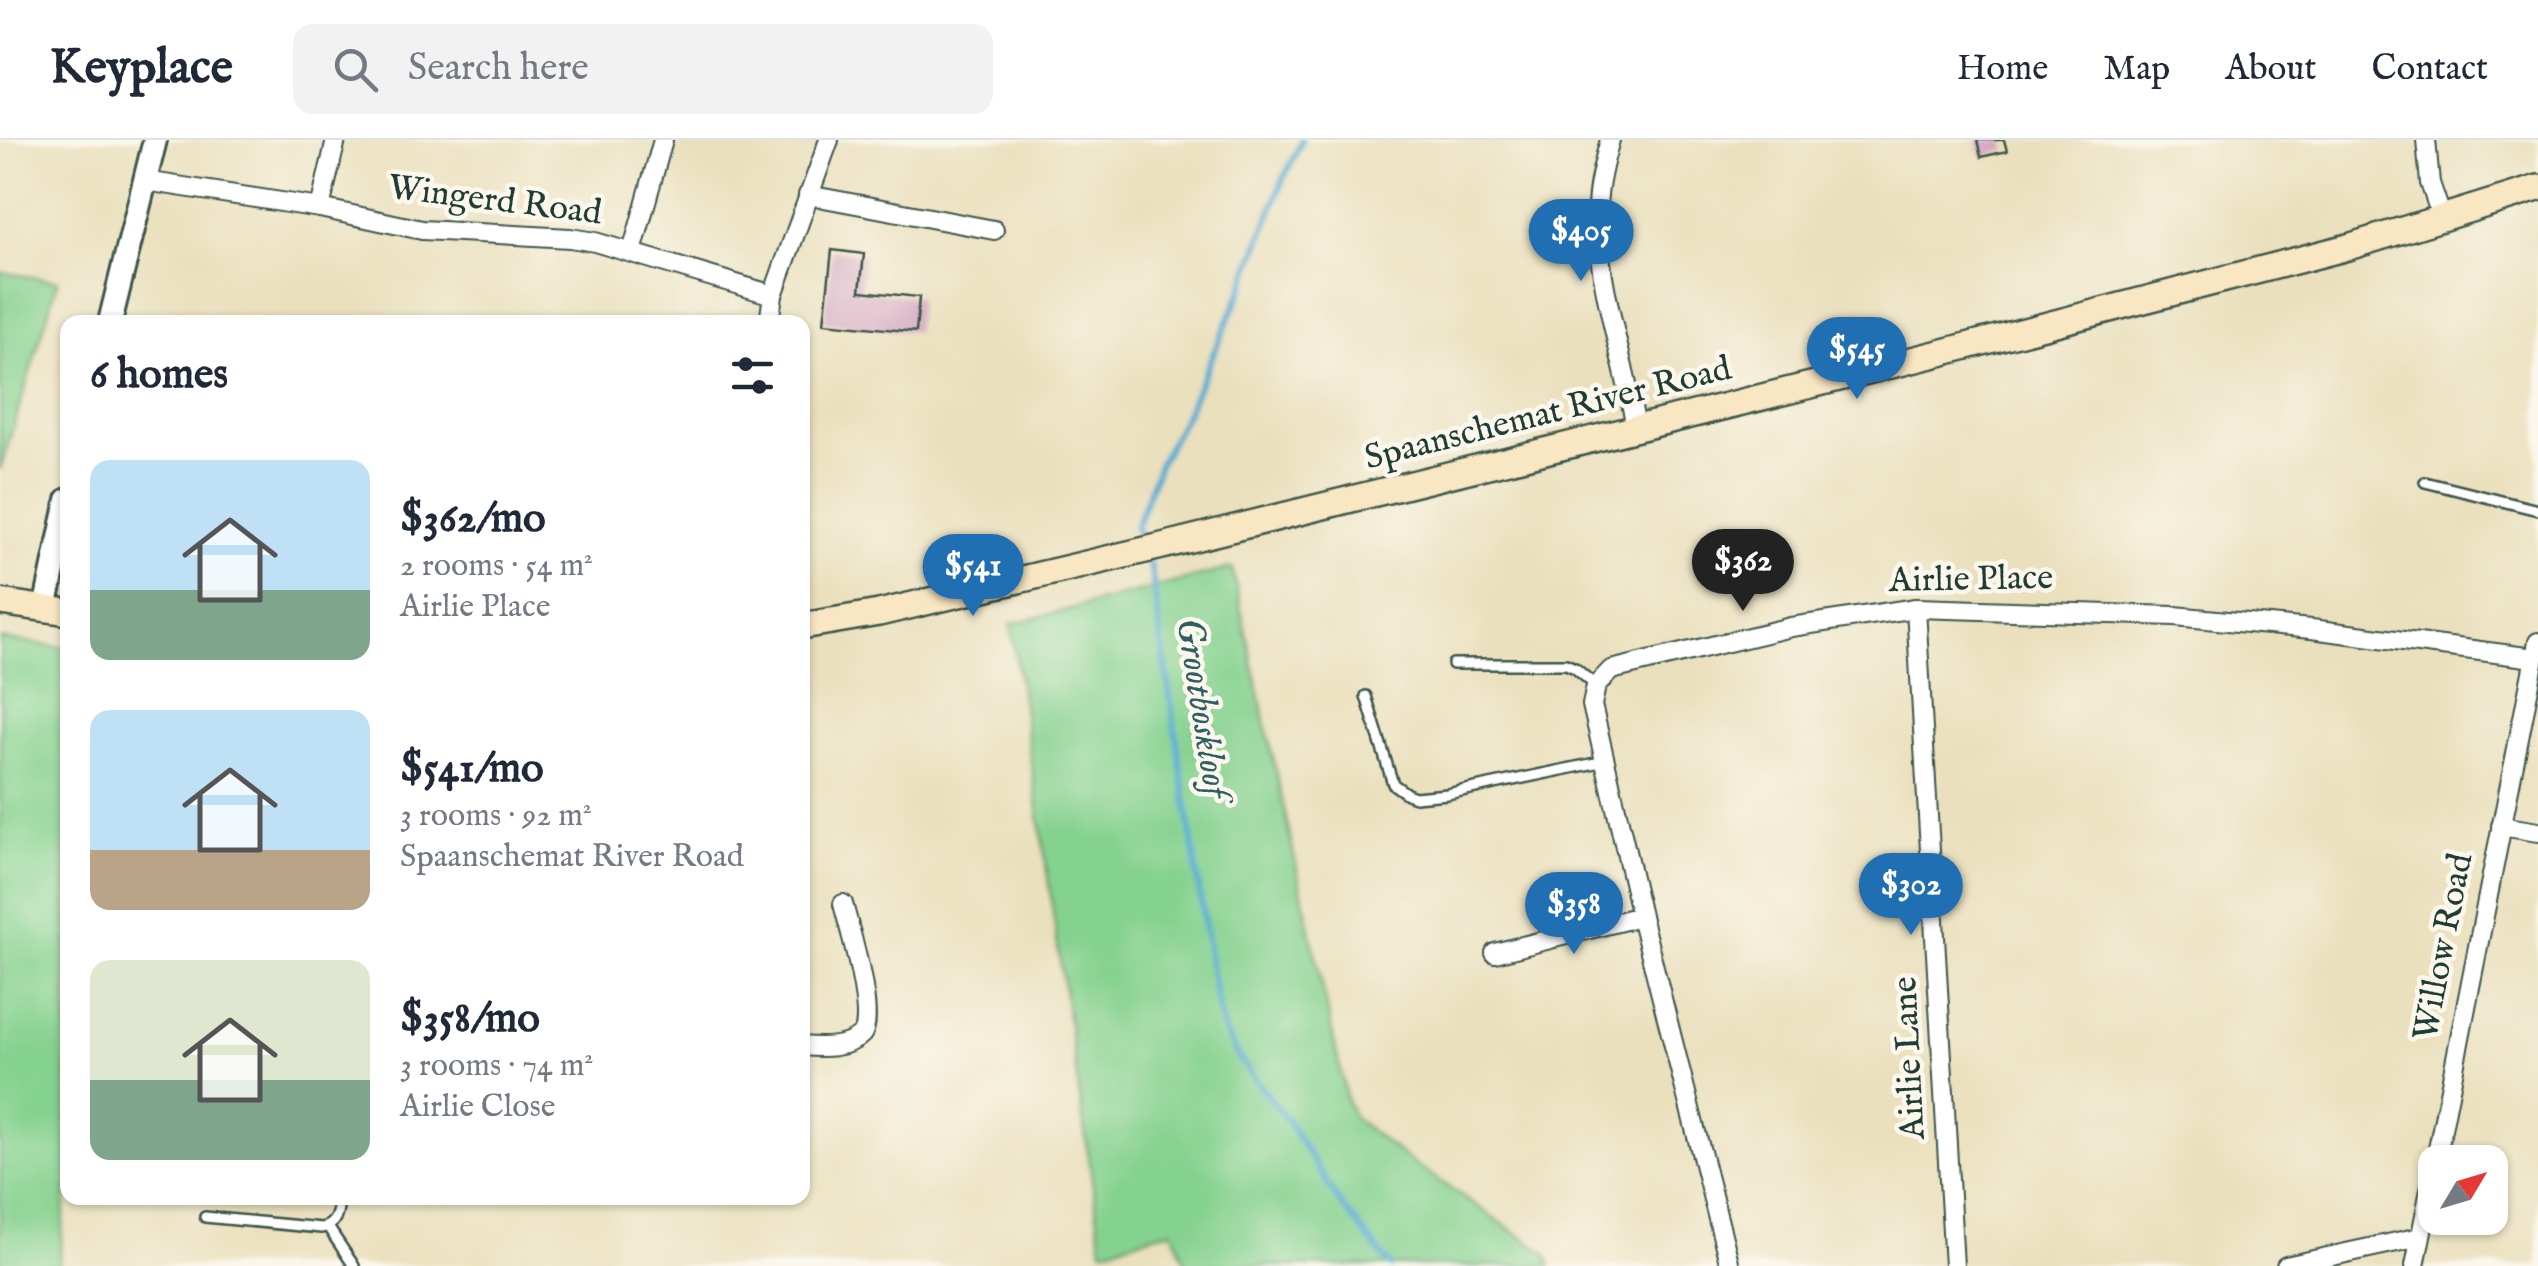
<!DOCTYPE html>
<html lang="en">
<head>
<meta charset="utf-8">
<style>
  :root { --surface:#fff; --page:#f2f2f3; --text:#1f2937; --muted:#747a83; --line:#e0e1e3; --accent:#1f6fb2 }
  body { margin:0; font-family:"IM FELL English",serif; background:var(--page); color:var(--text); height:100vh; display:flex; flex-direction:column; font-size:38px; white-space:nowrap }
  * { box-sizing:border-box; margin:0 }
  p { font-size:32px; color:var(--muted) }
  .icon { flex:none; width:55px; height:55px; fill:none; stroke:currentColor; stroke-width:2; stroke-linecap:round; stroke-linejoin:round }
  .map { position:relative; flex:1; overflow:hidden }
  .drawer { position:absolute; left:60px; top:175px; width:750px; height:890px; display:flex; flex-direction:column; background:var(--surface); border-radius:20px; box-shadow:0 2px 8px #0004 }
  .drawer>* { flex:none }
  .needle { width:65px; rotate:52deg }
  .controls { position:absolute; left:2418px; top:1005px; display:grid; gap:20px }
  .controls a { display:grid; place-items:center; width:90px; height:90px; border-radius:20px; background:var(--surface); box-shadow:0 2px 8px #0004; font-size:50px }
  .price { position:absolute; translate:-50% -85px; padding:0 22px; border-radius:35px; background:var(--accent); color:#fff; font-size:32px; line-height:65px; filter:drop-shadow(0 2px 5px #0008) }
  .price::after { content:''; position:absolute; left:50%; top:60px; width:30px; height:22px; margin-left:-15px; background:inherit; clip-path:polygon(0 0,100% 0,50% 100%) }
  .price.on { background:#222; color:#fff }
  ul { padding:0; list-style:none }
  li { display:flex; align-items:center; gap:30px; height:250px; padding:0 30px }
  li span { display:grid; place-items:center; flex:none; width:280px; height:200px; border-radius:20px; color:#555 }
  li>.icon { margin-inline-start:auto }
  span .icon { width:120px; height:120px; fill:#fffc; stroke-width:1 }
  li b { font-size:42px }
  h2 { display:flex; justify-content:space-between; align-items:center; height:120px; padding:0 30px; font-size:42px }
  header { display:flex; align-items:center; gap:60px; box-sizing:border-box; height:140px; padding:0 50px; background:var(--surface); border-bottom:2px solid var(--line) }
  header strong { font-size:48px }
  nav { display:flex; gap:55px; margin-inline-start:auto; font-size:35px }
  .search { width:700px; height:90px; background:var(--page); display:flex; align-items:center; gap:25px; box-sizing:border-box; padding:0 35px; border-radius:20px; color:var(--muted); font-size:38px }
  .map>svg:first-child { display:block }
  .green { fill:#85d18f; stroke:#528762; stroke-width:2.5 }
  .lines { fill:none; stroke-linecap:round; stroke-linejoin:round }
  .stream { stroke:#54abd1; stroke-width:6 }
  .building { fill:#d3a7c1 }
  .service-casing { stroke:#3d5549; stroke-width:14 }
  .minor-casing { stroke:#3d5549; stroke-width:22 }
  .tertiary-casing { stroke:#3d5549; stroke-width:28 }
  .secondary-casing { stroke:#3d5549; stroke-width:30 }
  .service { stroke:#fff; stroke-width:9 }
  .minor { stroke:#fff; stroke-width:18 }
  .tertiary { stroke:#fff; stroke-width:22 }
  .secondary { stroke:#f9e7c3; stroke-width:25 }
  .labels { text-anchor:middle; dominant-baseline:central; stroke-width:9; stroke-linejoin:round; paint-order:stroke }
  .street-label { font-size:35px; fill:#1f3d34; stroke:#fbf7ec }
  .water-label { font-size:38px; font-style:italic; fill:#2f5e63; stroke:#fbf7ec }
</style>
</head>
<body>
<header>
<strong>Keyplace</strong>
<div class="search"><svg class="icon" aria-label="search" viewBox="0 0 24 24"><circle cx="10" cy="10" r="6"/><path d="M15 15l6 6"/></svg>Search here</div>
<nav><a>Home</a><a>Map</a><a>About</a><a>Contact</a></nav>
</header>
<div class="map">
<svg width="2538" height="1126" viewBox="0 0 2538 1126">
  <rect width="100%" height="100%" fill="#fbf7ec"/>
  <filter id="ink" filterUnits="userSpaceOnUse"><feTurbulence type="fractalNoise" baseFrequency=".01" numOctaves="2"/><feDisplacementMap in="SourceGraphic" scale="20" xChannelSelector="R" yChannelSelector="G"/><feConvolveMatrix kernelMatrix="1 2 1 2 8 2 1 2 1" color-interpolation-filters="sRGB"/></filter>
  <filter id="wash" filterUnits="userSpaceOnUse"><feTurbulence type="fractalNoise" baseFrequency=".0048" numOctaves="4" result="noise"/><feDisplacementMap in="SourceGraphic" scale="40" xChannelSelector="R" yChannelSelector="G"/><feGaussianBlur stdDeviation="2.25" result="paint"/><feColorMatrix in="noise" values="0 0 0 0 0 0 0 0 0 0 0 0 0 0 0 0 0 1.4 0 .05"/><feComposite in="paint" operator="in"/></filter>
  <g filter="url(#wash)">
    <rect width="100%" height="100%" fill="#eae0bd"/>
    <g class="green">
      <polygon points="0,132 58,141 0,330"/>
      <polygon points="1232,428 1347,961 1354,978 1403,1016 1546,1113 1551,1126 1187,1126 1172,1090 1102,1110 1011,484"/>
      <polygon points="0,499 67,508 68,1036 59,1126 0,1126"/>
    </g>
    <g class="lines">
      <g class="stream">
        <polyline points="1142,403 1136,387 1159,324 1185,276 1242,150 1282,42 1302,0"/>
        <polyline points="1146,415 1151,429 1214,848 1223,888 1239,918 1289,983 1339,1062 1391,1126"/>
      </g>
    </g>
    <g id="blocks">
      <g class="building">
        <polygon points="1977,0 2004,0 2007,11 1981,17"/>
        <polygon points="832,110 864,114 860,151 919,157 916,192 824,183"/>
      </g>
    </g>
  </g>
  <g filter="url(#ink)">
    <use href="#blocks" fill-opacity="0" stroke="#3d5549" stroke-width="2.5"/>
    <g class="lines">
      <g class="service-casing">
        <g id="service">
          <polyline points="2425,342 2538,370"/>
          <polyline points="1453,524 1566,524 1575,528 1596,546"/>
          <polyline points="1366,556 1393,644 1407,654 1415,657 1447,654 1605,621"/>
          <path d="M205,1077L321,1088C337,1085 338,1072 339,1058"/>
          <polyline points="328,1087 354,1126"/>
        </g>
      </g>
      <g class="minor-casing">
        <g id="minor">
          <path d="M1610,0C1603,24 1596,51 1597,76C1598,146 1624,219 1636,288"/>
          <polyline points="2426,0 2430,43 2442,78"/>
          <polyline points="145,41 320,68 422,90 570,98 595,102 773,155"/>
          <polyline points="808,55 994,90"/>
          <polyline points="320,68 336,0"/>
          <polyline points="632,112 663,0"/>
          <polyline points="769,182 773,155 829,0"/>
          <polyline points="1916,468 1954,1126"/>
          <polyline points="2501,686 2538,692"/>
          <polyline points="1495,813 1641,776"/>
          <path d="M802,906C821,908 848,909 862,894C876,878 849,786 843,764"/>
          <polyline points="1730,1126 1641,776 1592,565 1596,546 1611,530 1791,487 1916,468 2175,476 2311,489 2534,518"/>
          <polyline points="2286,1126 2420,1097"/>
          <polyline points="2415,1126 2538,502"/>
        </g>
      </g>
      <g class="tertiary-casing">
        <g id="tertiary">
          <polyline points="110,182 155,0"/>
          <polyline points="45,469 68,360"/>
        </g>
      </g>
      <g class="secondary-casing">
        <g id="secondary">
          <polyline points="0,462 68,472"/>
          <polyline points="802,486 879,473 1158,407 1940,213 2348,107 2538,48"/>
        </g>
      </g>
      <use href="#service" class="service"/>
      <use href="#minor" class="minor"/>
      <use href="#tertiary" class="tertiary"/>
      <use href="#secondary" class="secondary"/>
    </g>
  </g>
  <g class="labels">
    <g class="street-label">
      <text transform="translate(495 61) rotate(7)">Wingerd Road</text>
      <text transform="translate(1548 274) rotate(-14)">Spaanschemat River Road</text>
      <text transform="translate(1971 440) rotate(-1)">Airlie Place</text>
      <text transform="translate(2444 807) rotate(-79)">Willow Road</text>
      <text transform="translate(1910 918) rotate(-93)">Airlie Lane</text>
    </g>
    <g class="water-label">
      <text transform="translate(1201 568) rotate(81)">Grootboskloof</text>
    </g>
  </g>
</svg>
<div class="controls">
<a><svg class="needle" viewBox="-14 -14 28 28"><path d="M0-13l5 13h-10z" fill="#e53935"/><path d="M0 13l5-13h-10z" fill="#747a83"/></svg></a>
</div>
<b class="price" style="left:1581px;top:144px">$405</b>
<b class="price" style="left:1857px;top:262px">$545</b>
<b class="price on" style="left:1743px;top:474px">$362</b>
<b class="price" style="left:973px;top:479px">$541</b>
<b class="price" style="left:1911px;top:798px">$302</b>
<b class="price" style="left:1574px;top:817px">$358</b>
<section class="drawer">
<h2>6 homes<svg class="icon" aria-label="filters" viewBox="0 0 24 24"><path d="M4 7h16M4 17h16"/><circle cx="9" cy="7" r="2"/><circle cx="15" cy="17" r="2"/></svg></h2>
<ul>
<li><span style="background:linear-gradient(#bfe0f5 65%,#7fa58c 0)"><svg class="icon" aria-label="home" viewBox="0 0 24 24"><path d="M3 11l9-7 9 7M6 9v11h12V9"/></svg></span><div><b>$362/mo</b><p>2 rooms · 54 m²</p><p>Airlie Place</p></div></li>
<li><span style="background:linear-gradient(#bfe0f5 70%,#b9a48a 0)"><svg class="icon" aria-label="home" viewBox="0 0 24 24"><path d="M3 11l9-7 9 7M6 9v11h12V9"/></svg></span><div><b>$541/mo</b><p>3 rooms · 92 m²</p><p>Spaanschemat River Road</p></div></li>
<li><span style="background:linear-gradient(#dfe7d0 60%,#7fa58c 0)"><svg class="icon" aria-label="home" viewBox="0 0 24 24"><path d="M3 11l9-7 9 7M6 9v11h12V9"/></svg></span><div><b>$358/mo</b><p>3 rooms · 74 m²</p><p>Airlie Close</p></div></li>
</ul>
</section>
</div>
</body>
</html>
